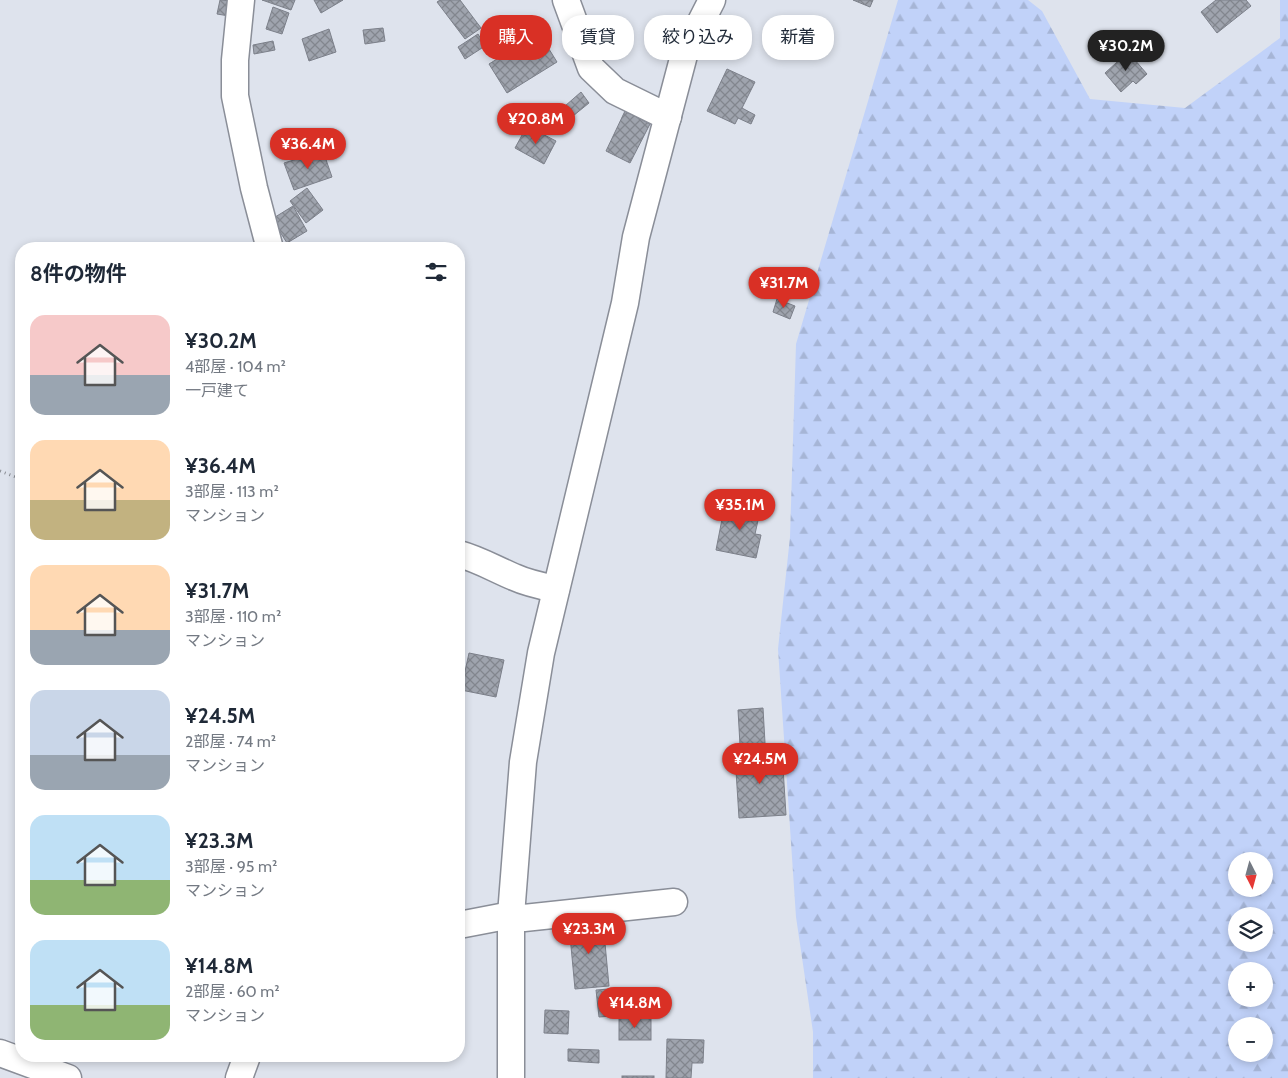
<!DOCTYPE html>
<html lang="ja">
<head>
<meta charset="utf-8">
<style>
  :root { --surface:#fff; --page:#f6f6f7; --text:#1f2937; --muted:#747a83; --accent:#d93025 }
  body { margin:0; font-family:Cabin,"Noto Sans JP",sans-serif; background:var(--page); color:var(--text); height:100vh; display:flex; flex-direction:column; font-size:19px; white-space:nowrap }
  * { box-sizing:border-box; margin:0 }
  p { font-size:16px; color:var(--muted) }
  .icon { flex:none; width:28px; height:28px; fill:none; stroke:currentColor; stroke-width:2; stroke-linecap:round; stroke-linejoin:round }
  .map { position:relative; flex:1; overflow:hidden }
  .panel { position:absolute; left:15px; top:242px; width:450px; height:820px; display:flex; flex-direction:column; background:var(--surface); border-radius:20px; box-shadow:0 2px 8px #0003 }
  .panel>* { flex:none }
  .banner { position:absolute; left:480px; top:15px; width:475px; height:45px; display:flex; gap:10px }
  .needle { width:32px; rotate:174deg }
  .buttons { position:absolute; left:1228px; top:852px; display:grid; gap:10px }
  .buttons a { display:grid; place-items:center; width:45px; height:45px; border-radius:50%; background:var(--surface); box-shadow:0 2px 8px #0003; font-size:25px }
  .price { position:absolute; translate:-50% -42px; padding:0 11px; border-radius:18px; background:var(--accent); color:#fff; font-size:16px; line-height:32px; filter:drop-shadow(0 1px 2px #0008) }
  .price::after { content:''; position:absolute; left:50%; top:30px; width:15px; height:11px; margin-left:-8px; background:inherit; clip-path:polygon(0 0,100% 0,50% 100%) }
  .price.on { background:#222; color:#fff }
  ul { padding:0; list-style:none }
  li { display:flex; align-items:center; gap:15px; height:125px; padding:0 15px }
  li span { display:grid; place-items:center; flex:none; width:140px; height:100px; border-radius:15px; color:#555 }
  li>.icon { margin-inline-start:auto }
  span .icon { width:60px; height:60px; fill:#fffc; stroke-width:1 }
  li b { font-size:21px }
  h2 { display:flex; justify-content:space-between; align-items:center; height:60px; padding:0 15px; font-size:21px }
  .tag { padding:0 18px; border-radius:20px; background:var(--surface); box-shadow:0 2px 8px #0003; font-size:18px; line-height:45px }
  .tag.on { background:var(--accent); color:#fff }
  .map>svg:first-child { display:block }
  .forest { fill:url(#forest-firs); fill-rule:evenodd }
  .building { fill:url(#building-cross-hatch); stroke:#7c808a }
  .lines { fill:none; stroke-linecap:round; stroke-linejoin:round }
  .minor-casing { stroke:#8a8e98; stroke-width:29 }
  .path { stroke:#878a91; stroke-width:3; stroke-dasharray:1 4; stroke-linecap:butt }
  .minor { stroke:#fff; stroke-width:26 }
</style>
</head>
<body>
<div class="map">
<svg width="1288" height="1078" viewBox="0 0 1288 1078">
  <defs>
    <pattern id="forest-firs" width="22" height="20" patternUnits="userSpaceOnUse" patternTransform="scale(1.25)"><rect width="22" height="20" fill="#c1d2f9"/><path d="M5 1l3.5 6h-7zM16 11l3.5 6h-7z" fill="#a6b5d6"/></pattern>
    <pattern id="building-cross-hatch" width="8" height="8" patternUnits="userSpaceOnUse" patternTransform="scale(1.25)"><rect width="8" height="8" fill="#9fa4ae"/><path d="M0 0l8 8M0 8l8-8" fill="none" stroke="#82868e"/></pattern>
  </defs>
  <rect width="100%" height="100%" fill="#dee3ed"/>
  <path class="forest" d="M898,0H1028L1042,11L1090,99L1185,108L1280,38V0H1288V1078H813V1032L796,917L778,649L790,537L796,344ZM1236,861H1264V889H1236ZM1236,916H1264V944H1236ZM1236,971H1264V999H1236ZM1236,1026H1264V1054H1236Z"/>
  <g class="building">
    <polygon points="220,0 232,1 229,16 217,14"/>
    <polygon points="262,0 295,0 291,10"/>
    <polygon points="314,0 343,0 321,13"/>
    <polygon points="440,0 460,0 481,28 465,39 437,2"/>
    <polygon points="853,0 873,0 870,7"/>
    <polygon points="1216,0 1246,0 1251,6 1217,33 1201,12"/>
    <polygon points="273,7 289,13 282,34 266,29"/>
    <polygon points="383,28 385,41 365,44 363,30"/>
    <polygon points="329,29 336,52 309,61 302,39"/>
    <polygon points="539,33 557,62 507,93 489,64"/>
    <polygon points="478,34 485,46 465,59 458,47"/>
    <polygon points="273,41 275,50 254,54 253,45"/>
    <polygon points="1128,52 1147,74 1136,84 1133,81 1121,92 1105,73"/>
    <polygon points="727,69 755,82 742,108 755,115 751,124 738,118 735,124 707,111"/>
    <polygon points="581,92 589,103 573,116 565,106"/>
    <polygon points="625,111 650,124 630,163 606,151"/>
    <polygon points="527,126 556,141 544,164 515,148"/>
    <polygon points="323,151 332,177 294,190 284,163"/>
    <polygon points="307,188 323,210 306,223 290,201"/>
    <polygon points="293,206 307,231 287,243 272,219"/>
    <polygon points="777,299 795,306 790,319 773,312"/>
    <polygon points="735,502 761,507 755,534 761,535 756,558 716,550 724,509 734,511"/>
    <polygon points="469,653 504,660 496,697 461,690"/>
    <polygon points="763,708 765,743 740,745 738,710"/>
    <polygon points="782,752 786,815 739,818 735,755"/>
    <polygon points="603,922 609,986 575,989 569,925"/>
    <polygon points="622,988 625,1015 599,1017 596,990"/>
    <polygon points="545,1010 569,1011 568,1034 544,1033"/>
    <rect x="619" y="1018" width="32" height="22"/>
    <polygon points="667,1039 704,1040 703,1063 692,1063 691,1078 666,1078"/>
    <polygon points="568,1049 599,1050 599,1063 568,1061"/>
    <rect x="622" y="1076" width="32" height="2"/>
  </g>
  <g class="lines">
    <g class="minor-casing">
      <g id="minor">
        <polyline points="241,0 235,60 235,96 254,188 270,249"/>
        <polyline points="566,0 591,68 615,91 668,117"/>
        <path d="M459,554C478,559 495,569 514,577C527,583 541,586 556,589"/>
        <polyline points="459,925 511,915 524,918 674,902"/>
        <polyline points="0,1053 68,1078"/>
        <polyline points="239,1078 247,1056"/>
        <polyline points="511,1078 511,915 523,762 541,653 625,303 636,237 684,55 712,0"/>
      </g>
    </g>
    <polyline class="path" points="0,471 21,479"/>
    <use href="#minor" class="minor"/>
  </g>
</svg>
<div class="buttons">
<a><svg class="needle" viewBox="-14 -14 28 28"><path d="M0-13l5 13h-10z" fill="#e53935"/><path d="M0 13l5-13h-10z" fill="#747a83"/></svg></a>
<a><svg class="icon" aria-label="layers" viewBox="0 0 24 24"><path d="M12 4l9 5-9 5-9-5zM3 14l9 5 9-5"/></svg></a>
<a>+</a>
<a>−</a>
</div>
<b class="price on" style="left:1126px;top:72px">¥30.2M</b>
<b class="price" style="left:536px;top:145px">¥20.8M</b>
<b class="price" style="left:308px;top:170px">¥36.4M</b>
<b class="price" style="left:784px;top:309px">¥31.7M</b>
<b class="price" style="left:740px;top:531px">¥35.1M</b>
<b class="price" style="left:760px;top:785px">¥24.5M</b>
<b class="price" style="left:589px;top:955px">¥23.3M</b>
<b class="price" style="left:635px;top:1029px">¥14.8M</b>
<div class="banner">
<a class="tag on">購入</a>
<a class="tag">賃貸</a>
<a class="tag">絞り込み</a>
<a class="tag">新着</a>
</div>
<section class="panel">
<h2>8件の物件<svg class="icon" aria-label="filters" viewBox="0 0 24 24"><path d="M4 7h16M4 17h16"/><circle cx="9" cy="7" r="2"/><circle cx="15" cy="17" r="2"/></svg></h2>
<ul>
<li><span style="background:linear-gradient(#f6c9c9 60%,#9aa5b1 0)"><svg class="icon" aria-label="home" viewBox="0 0 24 24"><path d="M3 11l9-7 9 7M6 9v11h12V9"/></svg></span><div><b>¥30.2M</b><p>4部屋 · 104 m²</p><p>一戸建て</p></div></li>
<li><span style="background:linear-gradient(#ffd9b3 60%,#c2b280 0)"><svg class="icon" aria-label="home" viewBox="0 0 24 24"><path d="M3 11l9-7 9 7M6 9v11h12V9"/></svg></span><div><b>¥36.4M</b><p>3部屋 · 113 m²</p><p>マンション</p></div></li>
<li><span style="background:linear-gradient(#ffd9b3 65%,#9aa5b1 0)"><svg class="icon" aria-label="home" viewBox="0 0 24 24"><path d="M3 11l9-7 9 7M6 9v11h12V9"/></svg></span><div><b>¥31.7M</b><p>3部屋 · 110 m²</p><p>マンション</p></div></li>
<li><span style="background:linear-gradient(#c9d6e8 65%,#9aa5b1 0)"><svg class="icon" aria-label="home" viewBox="0 0 24 24"><path d="M3 11l9-7 9 7M6 9v11h12V9"/></svg></span><div><b>¥24.5M</b><p>2部屋 · 74 m²</p><p>マンション</p></div></li>
<li><span style="background:linear-gradient(#bfe0f5 65%,#8fb573 0)"><svg class="icon" aria-label="home" viewBox="0 0 24 24"><path d="M3 11l9-7 9 7M6 9v11h12V9"/></svg></span><div><b>¥23.3M</b><p>3部屋 · 95 m²</p><p>マンション</p></div></li>
<li><span style="background:linear-gradient(#bfe0f5 65%,#8fb573 0)"><svg class="icon" aria-label="home" viewBox="0 0 24 24"><path d="M3 11l9-7 9 7M6 9v11h12V9"/></svg></span><div><b>¥14.8M</b><p>2部屋 · 60 m²</p><p>マンション</p></div></li>
</ul>
</section>
</div>
</body>
</html>
